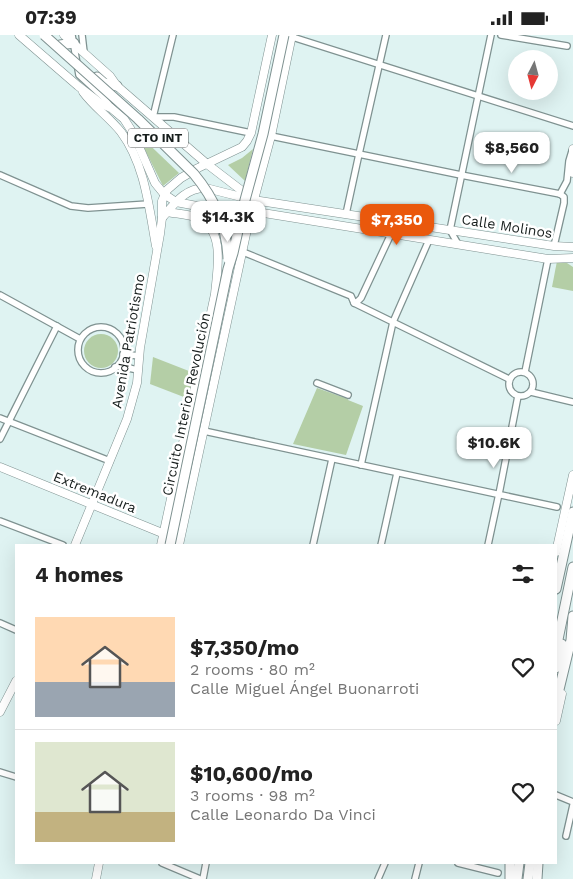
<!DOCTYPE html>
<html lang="en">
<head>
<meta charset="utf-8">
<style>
  :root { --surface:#fff; --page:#f6f6f6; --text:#222; --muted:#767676; --line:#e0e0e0; --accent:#ea580c }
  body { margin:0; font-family:"Work Sans",sans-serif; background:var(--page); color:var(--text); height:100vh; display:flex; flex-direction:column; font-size:19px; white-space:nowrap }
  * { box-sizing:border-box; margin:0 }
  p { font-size:16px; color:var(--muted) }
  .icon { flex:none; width:28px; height:28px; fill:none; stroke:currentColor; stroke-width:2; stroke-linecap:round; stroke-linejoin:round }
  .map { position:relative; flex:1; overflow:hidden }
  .panel { position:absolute; left:15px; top:509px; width:542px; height:320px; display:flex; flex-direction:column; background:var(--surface); border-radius:0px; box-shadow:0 5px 20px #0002 }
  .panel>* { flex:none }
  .needle { width:32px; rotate:186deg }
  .controls { position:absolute; left:508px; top:15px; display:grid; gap:10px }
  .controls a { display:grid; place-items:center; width:50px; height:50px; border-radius:50%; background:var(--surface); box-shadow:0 5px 20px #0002; font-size:25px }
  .price { position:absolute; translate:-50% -42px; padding:0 11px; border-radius:10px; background:#fff; color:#222; font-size:16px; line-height:32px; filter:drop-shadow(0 1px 2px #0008) }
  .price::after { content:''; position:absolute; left:50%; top:30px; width:15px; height:11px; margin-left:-8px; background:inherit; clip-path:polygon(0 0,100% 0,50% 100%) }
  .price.on { background:var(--accent); color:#fff }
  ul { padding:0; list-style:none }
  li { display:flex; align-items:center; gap:15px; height:125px; padding:0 20px }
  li+li { border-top:1px solid var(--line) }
  li span { display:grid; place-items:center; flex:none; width:140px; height:100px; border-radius:0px; color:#555 }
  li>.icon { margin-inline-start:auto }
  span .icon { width:60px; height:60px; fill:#fffc; stroke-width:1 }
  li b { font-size:21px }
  h2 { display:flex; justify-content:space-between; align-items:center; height:60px; padding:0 20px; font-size:21px }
  .status { display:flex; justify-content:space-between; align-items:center; height:35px; padding:0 25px; background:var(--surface); direction:ltr }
  .status svg { height:14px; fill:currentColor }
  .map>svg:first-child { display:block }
  .green { fill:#b4cea6 }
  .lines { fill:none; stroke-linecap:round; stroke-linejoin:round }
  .minor-casing { stroke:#7f9291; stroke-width:8 }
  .major-casing { stroke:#7f9291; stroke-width:9 }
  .highway-casing { stroke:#7f9291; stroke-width:11 }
  .minor { stroke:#fff; stroke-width:5.5 }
  .major { stroke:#fff; stroke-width:8 }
  .highway { stroke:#fff; stroke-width:9 }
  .highway-bridge-casing { stroke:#7f9291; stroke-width:11; stroke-linecap:butt }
  .highway-bridge { stroke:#fff; stroke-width:9 }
  .labels { text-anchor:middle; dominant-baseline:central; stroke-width:5; stroke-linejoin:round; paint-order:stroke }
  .shield { fill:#fff; stroke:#5c6160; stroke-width:1 }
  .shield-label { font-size:12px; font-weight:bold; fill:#161d1c }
  .street-label { font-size:14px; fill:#161d1c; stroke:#fff }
</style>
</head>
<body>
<div class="status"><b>07:39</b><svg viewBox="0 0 49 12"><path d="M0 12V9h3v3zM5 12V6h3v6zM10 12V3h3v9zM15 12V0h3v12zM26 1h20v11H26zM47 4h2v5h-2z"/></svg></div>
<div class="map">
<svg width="573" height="844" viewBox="0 0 573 844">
  <rect width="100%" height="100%" fill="#dff3f2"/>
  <g class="green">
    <polygon points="136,97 179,138 163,151"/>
    <polygon points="253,114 245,146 228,130 242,123"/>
    <polygon points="557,226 567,228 573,232 573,256 552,252"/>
    <circle cx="101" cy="316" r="17"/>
    <polygon points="153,322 194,338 189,364 150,349"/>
    <polygon points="317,353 348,364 348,365 363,371 346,420 293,409"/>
  </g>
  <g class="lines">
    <g class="minor-casing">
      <g id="minor">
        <polyline points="72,0 79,40 103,62 111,72"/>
        <polyline points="82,0 84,17"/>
        <polyline points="173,0 153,82 174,82 251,98"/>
        <polyline points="501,0 567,11"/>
        <polyline points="289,1 573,91"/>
        <polyline points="271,101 461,140 560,159"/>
        <polyline points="0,140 71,171 88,173 148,169"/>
        <polyline points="560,159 567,146 569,126 572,116"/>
        <polyline points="346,179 359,119 386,0"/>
        <polyline points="458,209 450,195 491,0"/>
        <polyline points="554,211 564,168 564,162 560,159"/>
        <polyline points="243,217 351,261 354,268 509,344"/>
        <polyline points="0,260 80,304"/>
        <polyline points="354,268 358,266 361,263 391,199"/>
        <circle cx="101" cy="315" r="23"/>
        <polyline points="123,319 139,321"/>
        <polyline points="115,332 119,331 138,335"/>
        <circle cx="521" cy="349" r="12"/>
        <polyline points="525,337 548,224"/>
        <polyline points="317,348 348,360"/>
        <polyline points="531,357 573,367"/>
        <polyline points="0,383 110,426"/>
        <polyline points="204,396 557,472"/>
        <polyline points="0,404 57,291"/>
        <polyline points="361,430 393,287 429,205"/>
        <polyline points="0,486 63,510"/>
        <polyline points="313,510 332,424"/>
        <polyline points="381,510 397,438"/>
        <polyline points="488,510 500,454 518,361"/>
        <polyline points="0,588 16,595"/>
        <polyline points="0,737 16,742"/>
        <polyline points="556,760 573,767"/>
        <polyline points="566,801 573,770"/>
        <polyline points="162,828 200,844"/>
        <polyline points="458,828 498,838"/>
        <polyline points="203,844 206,828"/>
        <polyline points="378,844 385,828"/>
        <polyline points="415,844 419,828"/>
      </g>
    </g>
    <g class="major-casing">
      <g id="major">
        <polyline points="19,0 78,51 100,68 111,73 124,84 133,98 155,148 164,159 176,167 197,171 251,176 548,224 573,223"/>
        <polyline points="64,0 110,41 117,51 207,129 250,162"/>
        <path d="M83,57C94,72 109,82 121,97C145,129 149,173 156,211"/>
        <polyline points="573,114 573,138"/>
        <path d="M162,183C174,169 186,152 206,153L253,165L554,211L573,212"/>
        <polyline points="0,432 167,500"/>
        <polyline points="75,510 127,384 137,348 140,313 160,199 162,183 162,166 167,155 181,143 198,133 242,112 247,106 251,98 272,0"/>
        <path d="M161,510L215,259C217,236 226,195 198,183C188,179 177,179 167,177"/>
        <polyline points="179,510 251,176 271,101 292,0"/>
        <polyline points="556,517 573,440"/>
        <polyline points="0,677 16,646"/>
        <polyline points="556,686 562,659"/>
        <polyline points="96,844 99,828"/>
      </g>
    </g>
    <g class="highway-casing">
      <g id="highway">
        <polyline points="60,10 74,8"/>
        <polyline points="97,42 104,48 117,51"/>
        <polyline points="556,554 573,477"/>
        <polyline points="556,614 573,532"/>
        <polyline points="556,633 562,609"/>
        <polyline points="556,667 571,605 573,581"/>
        <polyline points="510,844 510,828"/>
        <polyline points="517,844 519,828"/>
        <polyline points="528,844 530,828"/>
        <polyline points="537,844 538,828"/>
      </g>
    </g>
    <use href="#minor" class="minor"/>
    <use href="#major" class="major"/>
    <use href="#highway" class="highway"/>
    <g class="highway-bridge-casing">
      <g id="highway-bridge">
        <path d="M44,0L138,84L194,139C214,163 227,192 228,224"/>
        <polyline points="170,510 228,234 233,218 245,165 263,99 284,0"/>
      </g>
    </g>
    <use href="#highway-bridge" class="highway-bridge"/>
  </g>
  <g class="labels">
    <rect class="shield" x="128" y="93.5" width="60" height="19" rx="4"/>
    <g class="shield-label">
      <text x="158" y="103">CTO INT</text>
    </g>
    <g class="street-label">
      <text transform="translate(507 191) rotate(9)">Calle Molinos</text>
      <text transform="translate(128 306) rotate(-80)">Avenida Patriotismo</text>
      <text transform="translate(186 369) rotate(-78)">Circuito Interior Revolución</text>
      <text transform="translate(95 457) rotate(22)">Extremadura</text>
    </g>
  </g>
</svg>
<div class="controls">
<a><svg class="needle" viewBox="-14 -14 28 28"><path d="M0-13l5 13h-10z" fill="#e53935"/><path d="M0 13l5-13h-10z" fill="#767676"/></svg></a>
</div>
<b class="price" style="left:512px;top:139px">$8,560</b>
<b class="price" style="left:228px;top:208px">$14.3K</b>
<b class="price on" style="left:397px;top:211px">$7,350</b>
<b class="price" style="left:494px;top:434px">$10.6K</b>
<section class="panel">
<h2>4 homes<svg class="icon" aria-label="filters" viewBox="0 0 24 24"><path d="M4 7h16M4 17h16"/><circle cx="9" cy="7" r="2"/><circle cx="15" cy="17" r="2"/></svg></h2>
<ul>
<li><span style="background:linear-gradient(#ffd9b3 65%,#9aa5b1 0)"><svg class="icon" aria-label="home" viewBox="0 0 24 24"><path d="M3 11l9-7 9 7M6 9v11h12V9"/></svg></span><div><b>$7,350/mo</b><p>2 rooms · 80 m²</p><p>Calle Miguel Ángel Buonarroti</p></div><svg class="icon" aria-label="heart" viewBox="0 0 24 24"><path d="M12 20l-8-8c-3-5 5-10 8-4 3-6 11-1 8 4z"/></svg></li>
<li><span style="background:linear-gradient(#dfe7d0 70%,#c2b280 0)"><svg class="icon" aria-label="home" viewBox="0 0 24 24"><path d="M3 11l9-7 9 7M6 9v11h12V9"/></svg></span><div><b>$10,600/mo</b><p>3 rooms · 98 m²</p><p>Calle Leonardo Da Vinci</p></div><svg class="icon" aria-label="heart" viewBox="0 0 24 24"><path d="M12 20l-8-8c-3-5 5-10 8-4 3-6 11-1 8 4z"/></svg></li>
</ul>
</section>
</div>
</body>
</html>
